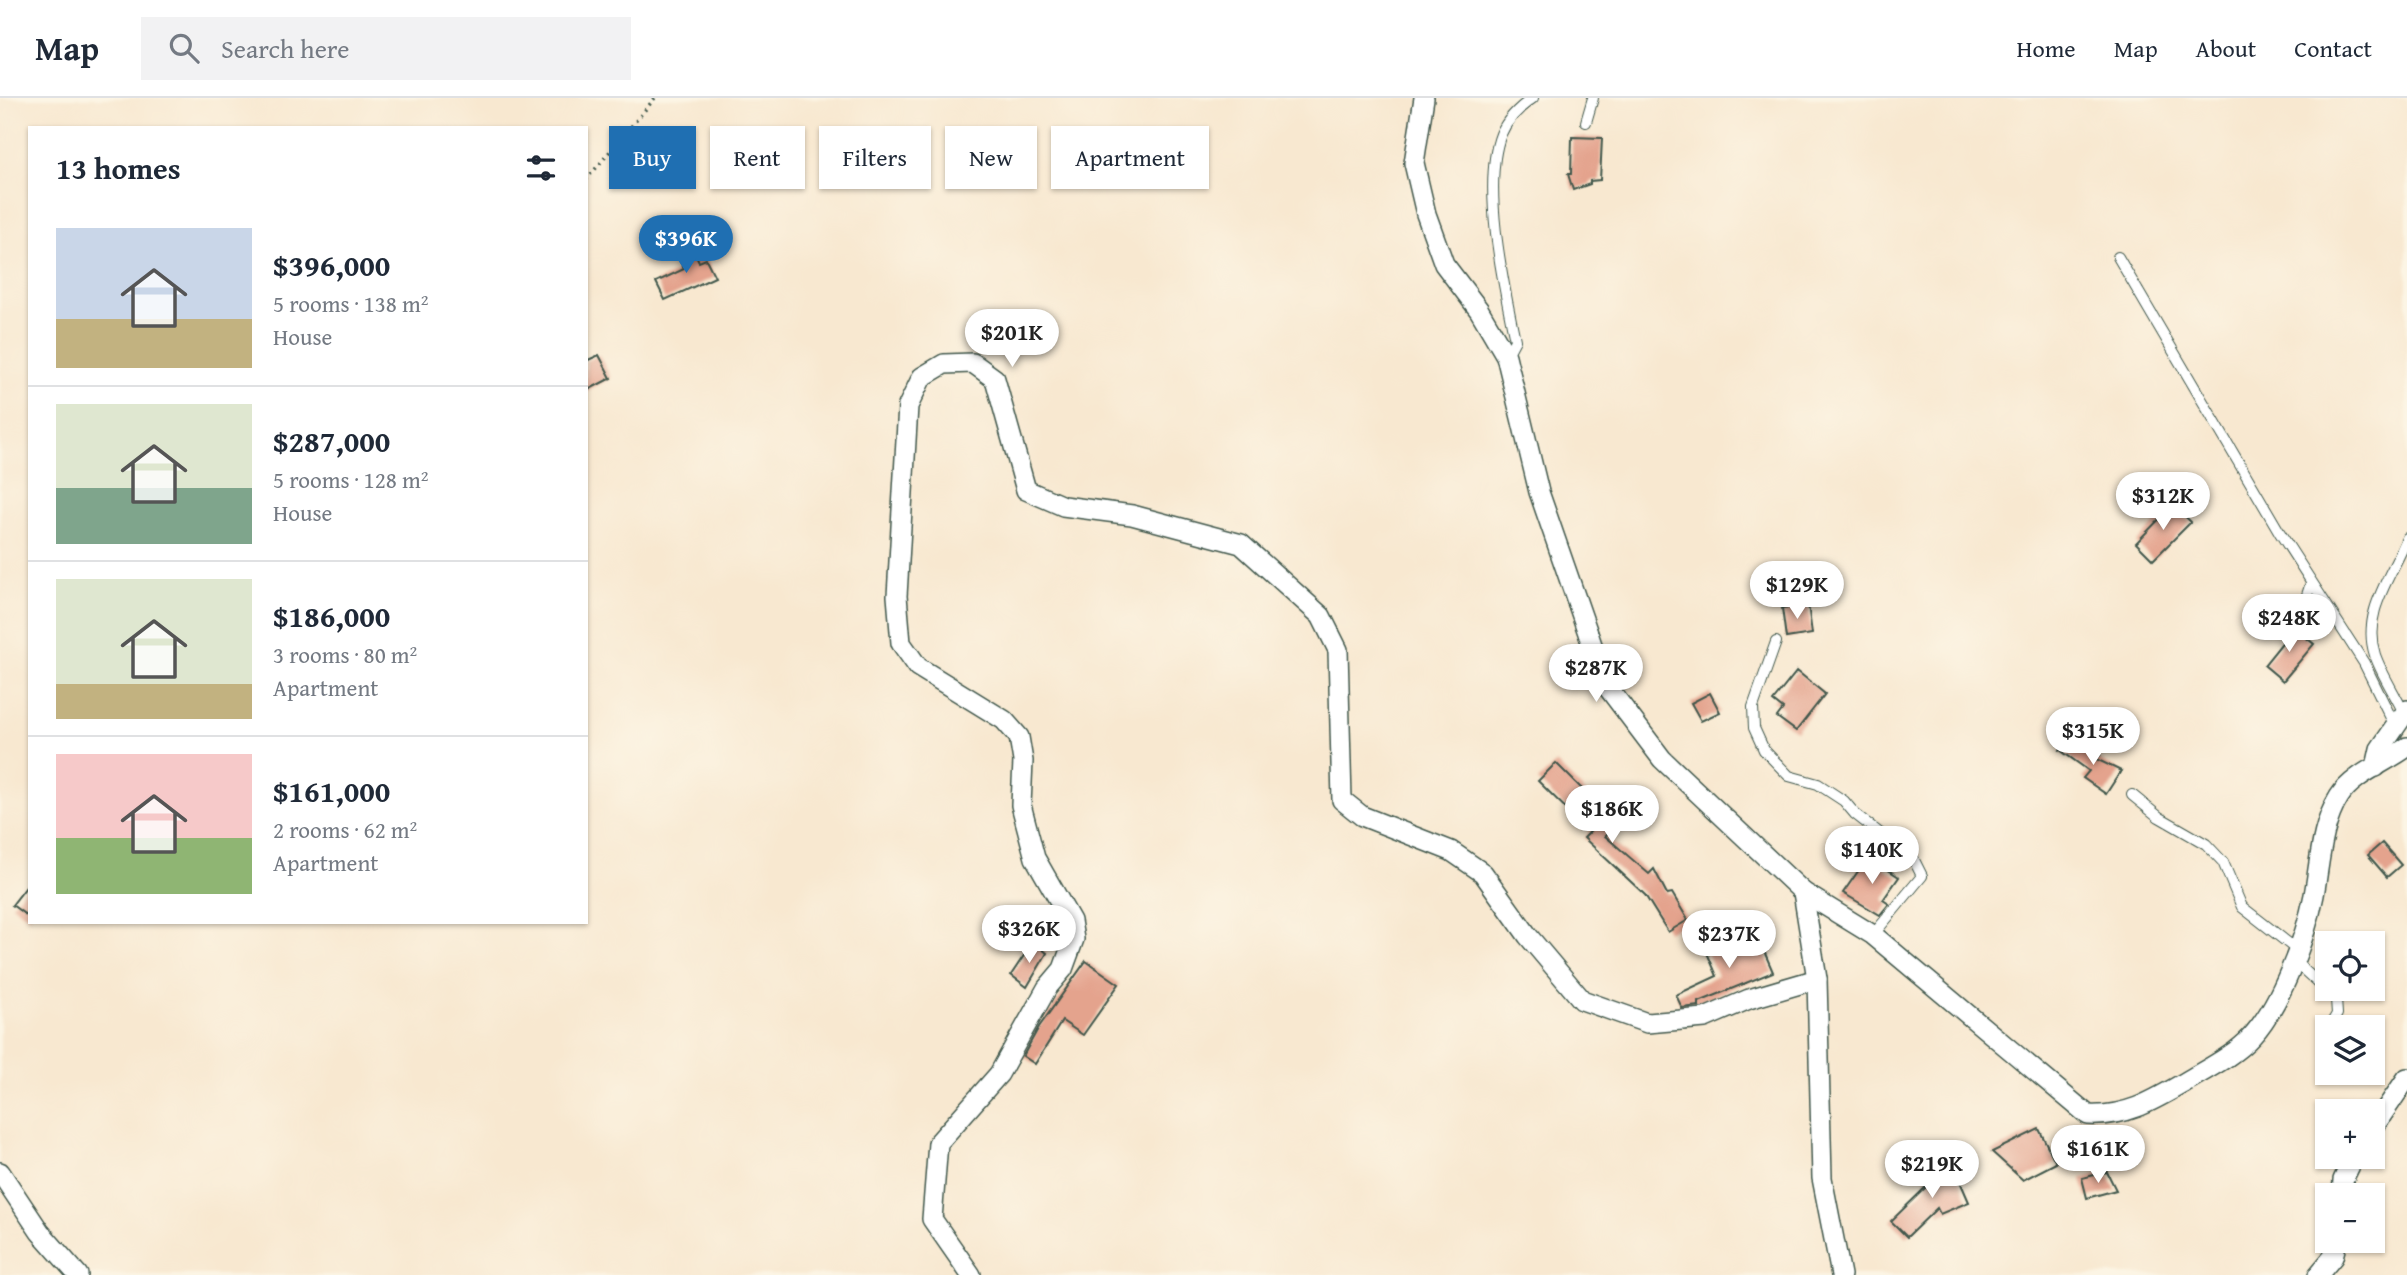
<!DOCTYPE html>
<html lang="en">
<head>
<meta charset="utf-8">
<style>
  :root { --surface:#fff; --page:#f2f2f3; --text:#1f2937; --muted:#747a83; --line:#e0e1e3; --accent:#1f6fb2 }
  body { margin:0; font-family:"Gentium Book Plus",serif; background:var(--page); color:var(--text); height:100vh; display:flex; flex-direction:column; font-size:26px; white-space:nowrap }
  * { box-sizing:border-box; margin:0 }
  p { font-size:23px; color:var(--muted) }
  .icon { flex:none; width:38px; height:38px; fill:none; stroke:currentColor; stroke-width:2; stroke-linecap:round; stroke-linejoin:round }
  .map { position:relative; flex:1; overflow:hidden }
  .sheet { position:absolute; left:28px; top:28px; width:560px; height:798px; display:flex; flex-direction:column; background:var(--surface); border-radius:0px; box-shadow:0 2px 5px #0004 }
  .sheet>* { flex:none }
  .guide { position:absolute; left:609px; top:28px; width:665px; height:63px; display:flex; gap:14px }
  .tools { position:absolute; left:2315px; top:833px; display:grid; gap:14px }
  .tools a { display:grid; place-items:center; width:70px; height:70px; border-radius:0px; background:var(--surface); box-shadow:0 2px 5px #0004; font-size:35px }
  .price { position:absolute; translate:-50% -60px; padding:0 16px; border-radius:24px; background:#fff; color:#222; font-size:23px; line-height:46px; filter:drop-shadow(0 2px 4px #0008) }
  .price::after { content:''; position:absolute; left:50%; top:42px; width:21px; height:16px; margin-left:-10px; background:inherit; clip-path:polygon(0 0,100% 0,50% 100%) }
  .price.on { background:var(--accent); color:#fff }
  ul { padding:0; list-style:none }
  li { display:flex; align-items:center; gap:21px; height:175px; padding:0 28px }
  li+li { border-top:2px solid var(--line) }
  li span { display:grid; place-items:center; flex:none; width:196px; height:140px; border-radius:0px; color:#555 }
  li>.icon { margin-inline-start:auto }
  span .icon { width:84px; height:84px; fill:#fffc; stroke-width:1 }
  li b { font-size:30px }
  h2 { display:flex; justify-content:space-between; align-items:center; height:84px; padding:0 28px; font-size:30px }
  .chip { padding:0 24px; border-radius:0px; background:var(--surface); box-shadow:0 2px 5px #0004; font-size:24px; line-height:63px }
  .chip.on { background:var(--accent); color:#fff }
  header { display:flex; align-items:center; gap:42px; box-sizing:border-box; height:98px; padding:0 35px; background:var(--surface); border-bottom:2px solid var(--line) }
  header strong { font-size:33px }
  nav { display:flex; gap:38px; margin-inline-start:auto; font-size:24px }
  .search { width:490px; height:63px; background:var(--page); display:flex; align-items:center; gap:18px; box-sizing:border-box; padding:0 24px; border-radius:0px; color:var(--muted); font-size:26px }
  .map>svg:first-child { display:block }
  .building { fill:#e4a38d }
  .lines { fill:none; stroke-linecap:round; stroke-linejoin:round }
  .lane-casing { stroke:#40574b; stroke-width:12 }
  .street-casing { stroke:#40574b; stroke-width:22 }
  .path { stroke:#40574b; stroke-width:3.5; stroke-dasharray:2 5; stroke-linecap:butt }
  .lane { stroke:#fff; stroke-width:10 }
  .street { stroke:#fff; stroke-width:19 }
</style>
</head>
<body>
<header>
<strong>Map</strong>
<div class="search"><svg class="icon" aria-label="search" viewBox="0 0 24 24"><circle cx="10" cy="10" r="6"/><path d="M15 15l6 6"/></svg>Search here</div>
<nav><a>Home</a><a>Map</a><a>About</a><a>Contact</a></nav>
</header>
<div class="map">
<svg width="2407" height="1177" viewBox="0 0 2407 1177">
  <rect width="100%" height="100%" fill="#fcf5e5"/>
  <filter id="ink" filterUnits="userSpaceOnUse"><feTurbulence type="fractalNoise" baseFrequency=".0143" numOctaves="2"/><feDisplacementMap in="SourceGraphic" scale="14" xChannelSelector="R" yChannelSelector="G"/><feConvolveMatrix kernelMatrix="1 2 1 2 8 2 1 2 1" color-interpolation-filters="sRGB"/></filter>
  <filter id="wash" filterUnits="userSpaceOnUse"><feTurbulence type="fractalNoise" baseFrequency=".00686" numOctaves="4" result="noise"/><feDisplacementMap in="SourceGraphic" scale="28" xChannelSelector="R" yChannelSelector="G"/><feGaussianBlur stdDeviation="1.57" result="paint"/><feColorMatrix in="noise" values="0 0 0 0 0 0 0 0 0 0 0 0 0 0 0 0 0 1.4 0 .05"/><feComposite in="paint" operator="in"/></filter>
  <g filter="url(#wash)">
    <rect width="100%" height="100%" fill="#f8e8d0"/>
    <g id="blocks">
      <g class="building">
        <polygon points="1572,39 1602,40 1600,82 1590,83 1590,86 1573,92 1568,76 1571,76"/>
        <polygon points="693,149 699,164 706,161 715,179 665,202 656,184 684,171 677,155"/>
        <polygon points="599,257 611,280 586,293 586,263"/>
        <polygon points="2173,407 2191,424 2153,462 2136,445"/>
        <polygon points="1808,506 1812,536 1786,540 1782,510"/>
        <polygon points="2294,530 2314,546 2283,583 2264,567"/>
        <polygon points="1797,573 1825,596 1796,633 1777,619 1783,611 1773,603"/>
        <polygon points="1710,595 1720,614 1701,623 1691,605"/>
        <polygon points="2084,645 2100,657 2096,661 2121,673 2106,696 2083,680 2089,673 2060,652 2064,646 2078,653"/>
        <polygon points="1556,665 1617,726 1605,738 1649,776 1654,771 1667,796 1672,795 1688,822 1668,834 1645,797 1584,740 1590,734 1538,683"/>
        <polygon points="2382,745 2401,767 2387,779 2368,757"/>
        <polygon points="1868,759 1899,779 1883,802 1889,806 1880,817 1843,795"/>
        <polygon points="30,784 30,820 12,807"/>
        <polygon points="1757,837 1773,874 1699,904 1699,908 1682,910 1676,897 1717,878 1705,850 1730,840 1733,847"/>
        <polygon points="1033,844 1047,855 1027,889 1011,877"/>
        <polygon points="1086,863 1119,886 1083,937 1062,923 1035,966 1023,958 1039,929"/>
        <polygon points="2039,1031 2056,1065 2023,1082 1992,1054"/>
        <polygon points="1953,1067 1969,1104 1940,1116 1937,1110 1907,1139 1891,1123 1928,1087 1924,1079"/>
        <polygon points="2107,1074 2116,1092 2087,1100 2082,1080"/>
      </g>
    </g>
  </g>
  <g filter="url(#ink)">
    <use href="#blocks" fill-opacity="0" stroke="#40574b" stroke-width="2"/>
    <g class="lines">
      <g class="lane-casing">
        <g id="lane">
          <polyline points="1586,24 1593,0"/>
          <polyline points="2118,159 2280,435 2364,565 2395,628"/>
          <path d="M1507,257L1515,242C1504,189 1481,87 1501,36C1507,21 1520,9 1533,0"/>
          <polyline points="2299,521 2311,485"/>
          <polyline points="1776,544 1753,609 1754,630 1764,652 1789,678 1818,686 1844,703 1855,716 1914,762 1922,778 1873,837"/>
          <path d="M2404,615C2395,596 2382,577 2375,557C2361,515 2392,478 2407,440"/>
          <polyline points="2132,697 2159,719 2206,746 2223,764 2242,809 2297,852"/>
          <polyline points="2293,862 2336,901 2337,916 2331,926"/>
        </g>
      </g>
      <g class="street-casing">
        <g id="street">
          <polyline points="1424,0 1414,65 1426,116 1444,166 1479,212 1506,258 1539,394 1606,587 1662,661 1803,794 1817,881 1822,1080 1841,1177"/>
          <polyline points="2376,669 2380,651 2407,612"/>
          <path d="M1803,794L1873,837L2088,1017C2128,1019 2154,1002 2187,983C2209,970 2235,957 2252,938C2281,906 2306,839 2314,797C2320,764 2321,728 2339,699C2353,676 2386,665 2407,649"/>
          <polyline points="2373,1030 2407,980"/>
          <polyline points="0,1074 40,1134 78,1177"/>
          <polyline points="2342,1097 2343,1082 2354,1059"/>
          <polyline points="971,1177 932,1121 938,1045 999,976 1047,890 1063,871 1074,841 1071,823 1035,760 1021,707 1023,663 1019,639 1004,622 918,569 901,545 897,498 908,308 922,279 944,266 973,265 995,281 1026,392 1063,408 1132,417 1241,446 1321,518 1338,552 1342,702 1362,718 1451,753 1483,775 1528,838 1582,902 1647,925 1705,920 1749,901 1817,881"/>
          <polyline points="2318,1177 2333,1159 2337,1143"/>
        </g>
      </g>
      <polyline class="path" points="586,82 655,0"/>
      <use href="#lane" class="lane"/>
      <use href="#street" class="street"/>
    </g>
  </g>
</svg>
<div class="tools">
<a><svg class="icon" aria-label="locate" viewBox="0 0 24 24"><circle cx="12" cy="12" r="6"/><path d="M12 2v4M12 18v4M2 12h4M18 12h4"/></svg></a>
<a><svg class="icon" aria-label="layers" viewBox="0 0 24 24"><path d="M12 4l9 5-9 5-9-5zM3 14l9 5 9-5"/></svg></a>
<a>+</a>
<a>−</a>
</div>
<b class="price on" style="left:686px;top:177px">$396K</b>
<b class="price" style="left:1012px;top:271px">$201K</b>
<b class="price" style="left:2163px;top:434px">$312K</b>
<b class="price" style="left:1797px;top:523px">$129K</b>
<b class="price" style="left:2289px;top:556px">$248K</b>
<b class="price" style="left:1596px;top:606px">$287K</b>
<b class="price" style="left:2093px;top:669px">$315K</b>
<b class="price" style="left:1612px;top:747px">$186K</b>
<b class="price" style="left:1872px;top:788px">$140K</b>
<b class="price" style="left:1029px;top:867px">$326K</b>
<b class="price" style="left:1729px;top:872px">$237K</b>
<b class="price" style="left:2098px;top:1087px">$161K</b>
<b class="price" style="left:1932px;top:1102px">$219K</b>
<div class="guide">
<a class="chip on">Buy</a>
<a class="chip">Rent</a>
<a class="chip">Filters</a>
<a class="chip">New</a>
<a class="chip">Apartment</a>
</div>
<section class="sheet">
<h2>13 homes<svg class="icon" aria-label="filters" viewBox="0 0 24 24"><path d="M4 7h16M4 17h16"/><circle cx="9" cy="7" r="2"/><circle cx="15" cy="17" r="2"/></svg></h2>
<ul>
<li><span style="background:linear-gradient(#c9d6e8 65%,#c2b280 0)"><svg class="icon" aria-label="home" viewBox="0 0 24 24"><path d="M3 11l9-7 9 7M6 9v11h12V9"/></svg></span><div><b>$396,000</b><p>5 rooms · 138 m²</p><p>House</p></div></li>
<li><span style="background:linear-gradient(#dfe7d0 60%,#7fa58c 0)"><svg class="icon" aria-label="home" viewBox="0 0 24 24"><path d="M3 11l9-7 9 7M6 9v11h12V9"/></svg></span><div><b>$287,000</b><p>5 rooms · 128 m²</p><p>House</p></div></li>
<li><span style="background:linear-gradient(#dfe7d0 75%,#c2b280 0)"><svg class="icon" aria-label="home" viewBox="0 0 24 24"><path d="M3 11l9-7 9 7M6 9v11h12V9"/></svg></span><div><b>$186,000</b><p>3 rooms · 80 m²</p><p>Apartment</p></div></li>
<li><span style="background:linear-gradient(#f6c9c9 60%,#8fb573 0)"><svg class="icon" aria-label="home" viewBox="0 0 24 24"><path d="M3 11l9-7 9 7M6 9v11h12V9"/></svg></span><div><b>$161,000</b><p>2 rooms · 62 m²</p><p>Apartment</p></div></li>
</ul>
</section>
</div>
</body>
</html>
